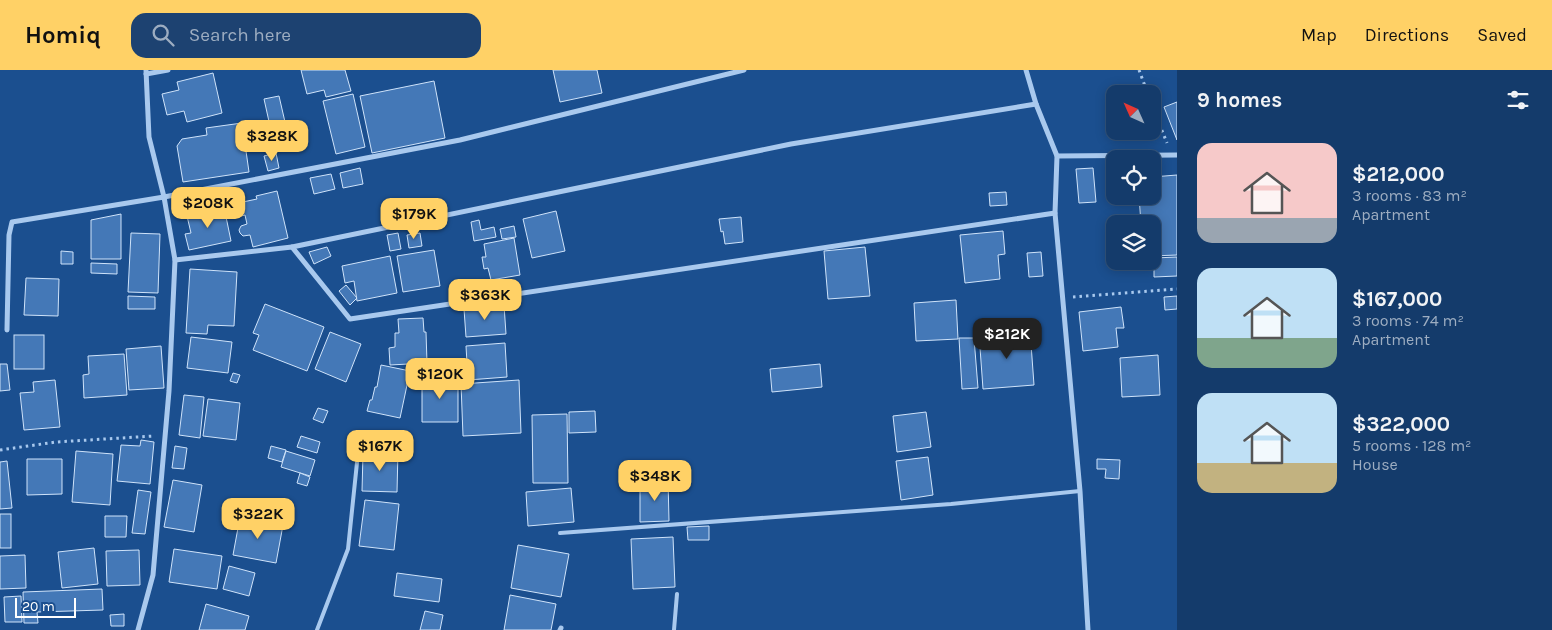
<!DOCTYPE html>
<html lang="en">
<head>
<meta charset="utf-8">
<style>
  :root { --surface:#143b6b; --page:#1d4271; --text:#f1f3f6; --muted:#9dadc1; --line:#33557e; --accent:#ffd166 }
  body { margin:0; font-family:Karla,sans-serif; background:var(--page); color:var(--text); height:100vh; display:flex; flex-direction:column; font-size:19px; white-space:nowrap }
  * { box-sizing:border-box; margin:0 }
  p { font-size:16px; color:var(--muted) }
  .icon { flex:none; width:28px; height:28px; fill:none; stroke:currentColor; stroke-width:2; stroke-linecap:round; stroke-linejoin:round }
  .map { position:relative; flex:1; overflow:hidden }
  .sheet { display:flex; flex-direction:column; background:var(--surface); width:375px }
  .sheet>* { flex:none }
  .needle { width:32px; rotate:315deg }
  .controls { position:absolute; left:1106px; top:15px; display:grid; gap:10px }
  .controls a { display:grid; place-items:center; width:55px; height:55px; border-radius:10px; background:var(--surface); box-shadow:0 2px 12px #0003,0 0 0 1px var(--line); font-size:25px }
  .scale { position:absolute; left:15px; bottom:12px; width:61px; box-sizing:border-box; padding-left:5px; border:2px solid #fff; border-top:0; font-size:14px; line-height:18px; white-space:nowrap; color:#fff; -webkit-text-stroke:4px #1b4f8f; paint-order:stroke }
  .price { position:absolute; translate:-50% -42px; padding:0 11px; border-radius:10px; background:var(--accent); color:#111; font-size:16px; line-height:32px; filter:drop-shadow(0 1px 2px #0008) }
  .price::after { content:''; position:absolute; left:50%; top:30px; width:15px; height:11px; margin-left:-8px; background:inherit; clip-path:polygon(0 0,100% 0,50% 100%) }
  .price.active { background:#222; color:#fff }
  ul { padding:0; list-style:none }
  li { display:flex; align-items:center; gap:15px; height:125px; padding:0 20px }
  li span { display:grid; place-items:center; flex:none; width:140px; height:100px; border-radius:15px; color:#555 }
  li>.icon { margin-inline-start:auto }
  span .icon { width:60px; height:60px; fill:#fffc; stroke-width:1 }
  li b { font-size:21px }
  h2 { display:flex; justify-content:space-between; align-items:center; height:60px; padding:0 20px; font-size:21px }
  header { display:flex; align-items:center; gap:30px; box-sizing:border-box; height:70px; padding:0 25px; background:var(--accent); color:#111 }
  header strong { font-size:24px }
  nav { display:flex; gap:28px; margin-inline-start:auto; font-size:18px }
  .search { width:350px; height:45px; background:var(--page); display:flex; align-items:center; gap:12px; box-sizing:border-box; padding:0 18px; border-radius:15px; color:var(--muted); font-size:19px }
  main { display:flex; flex:1; min-height:0 }
  .map>svg:first-child { display:block }
  .building { fill:#4478b7; stroke:#cfe3fa }
  .lines { fill:none; stroke-linecap:round; stroke-linejoin:round }
  .path { stroke:#a9c9ee; stroke-width:3; stroke-dasharray:2.5 4; stroke-linecap:butt }
  .lane { stroke:#a9c9ee; stroke-width:4 }
  .street { stroke:#a9c9ee; stroke-width:5 }
</style>
</head>
<body>
<header>
<strong>Homiq</strong>
<div class="search"><svg class="icon" aria-label="search" viewBox="0 0 24 24"><circle cx="10" cy="10" r="6"/><path d="M15 15l6 6"/></svg>Search here</div>
<nav><a>Map</a><a>Directions</a><a>Saved</a></nav>
</header>
<main>
<div class="map">
<svg width="1177" height="560" viewBox="0 0 1177 560">
  <rect width="100%" height="100%" fill="#1b4f8f"/>
  <g class="building">
    <polygon points="301,0 345,0 351,21 326,27 324,20 307,24"/>
    <polygon points="553,0 597,0 602,23 560,32"/>
    <polygon points="213,3 222,43 187,52 184,41 167,45 162,24 179,20 177,12"/>
    <polygon points="434,11 445,68 372,83 360,26"/>
    <polygon points="353,24 365,77 336,84 323,31"/>
    <polygon points="279,26 285,52 270,56 264,29"/>
    <polygon points="1177,32 1177,70 1164,37"/>
    <polygon points="242,53 249,102 183,112 177,76 182,69 207,65 206,58"/>
    <polygon points="276,83 279,98 268,101 264,86"/>
    <polygon points="360,98 363,114 343,118 340,103"/>
    <polygon points="1093,98 1096,132 1079,133 1076,99"/>
    <polygon points="331,104 335,119 314,124 310,108"/>
    <polygon points="1177,105 1177,185 1152,186 1152,154 1141,154 1139,126 1152,126 1152,107"/>
    <polygon points="277,121 288,168 253,177 250,165 243,166 240,163 239,160 241,156 247,154 245,145 241,146 238,133 257,129 256,126"/>
    <polygon points="1006,122 1007,135 990,136 989,123"/>
    <polygon points="224,137 231,171 189,180 185,164 191,163 187,146"/>
    <polygon points="556,141 565,181 532,188 523,149"/>
    <polygon points="121,144 121,189 91,189 91,150"/>
    <polygon points="741,147 743,172 725,174 723,161 721,162 719,149"/>
    <polygon points="479,150 481,160 494,157 496,167 474,171 471,152"/>
    <polygon points="514,156 516,167 502,169 500,159"/>
    <polygon points="1003,161 1005,184 998,185 1000,209 965,213 960,165"/>
    <polygon points="131,163 160,164 158,223 128,222"/>
    <polygon points="398,163 401,179 390,181 387,165"/>
    <polygon points="420,163 422,176 409,178 407,165"/>
    <polygon points="514,168 520,205 491,210 488,198 484,199 482,187 486,187 484,174"/>
    <polygon points="327,177 331,186 314,194 309,182"/>
    <polygon points="865,177 870,226 828,229 824,181"/>
    <polygon points="434,180 440,216 403,222 397,186"/>
    <polygon points="61,181 73,182 73,194 61,194"/>
    <polygon points="1041,182 1043,206 1029,207 1027,183"/>
    <polygon points="390,186 397,223 357,231 354,211 345,213 342,196"/>
    <polygon points="1177,187 1177,206 1154,207 1154,188"/>
    <polygon points="91,193 117,194 117,204 91,203"/>
    <polygon points="190,199 237,202 234,256 208,255 207,264 186,263"/>
    <polygon points="26,208 59,209 58,246 24,245"/>
    <polygon points="346,215 357,228 350,235 339,221"/>
    <polygon points="128,226 155,227 155,239 128,239"/>
    <polygon points="1177,226 1177,239 1165,240 1164,227"/>
    <polygon points="956,230 958,269 916,271 914,233"/>
    <polygon points="265,234 324,257 307,301 253,280 259,265 253,263"/>
    <polygon points="504,235 506,264 466,267 464,239"/>
    <polygon points="1121,237 1124,258 1116,258 1118,277 1083,281 1079,242"/>
    <polygon points="423,248 424,262 426,262 427,293 390,295 389,278 395,277 395,263 399,263 398,249"/>
    <polygon points="1030,260 1034,315 983,319 979,264"/>
    <polygon points="330,262 361,274 346,312 315,299"/>
    <rect x="14" y="265" width="30" height="34"/>
    <polygon points="191,267 232,272 228,303 187,298"/>
    <polygon points="959,268 974,268 978,318 962,319"/>
    <polygon points="505,273 507,307 468,310 466,276"/>
    <polygon points="161,276 164,318 129,320 126,279"/>
    <polygon points="124,284 127,325 84,328 83,305 89,304 88,286"/>
    <polygon points="1158,285 1160,325 1122,327 1120,288"/>
    <polygon points="0,294 7,294 10,320 0,321"/>
    <polygon points="820,294 822,317 772,322 770,299"/>
    <polygon points="381,295 410,301 400,348 367,341 370,330 372,330 375,317 377,317"/>
    <polygon points="233,303 240,305 237,313 230,311"/>
    <polygon points="458,308 458,352 422,352 422,309"/>
    <polygon points="55,310 60,357 24,360 20,323 34,322 33,312"/>
    <polygon points="519,310 521,363 463,366 461,314"/>
    <polygon points="184,325 204,327 200,368 179,365"/>
    <polygon points="208,329 240,333 236,370 203,366"/>
    <polygon points="318,338 328,341 323,353 313,349"/>
    <polygon points="595,341 596,362 569,363 569,342"/>
    <polygon points="926,342 931,377 897,382 893,346"/>
    <polygon points="567,344 568,413 533,413 532,345"/>
    <polygon points="301,366 320,372 317,383 297,377"/>
    <polygon points="141,370 154,372 150,414 117,411 121,375 140,376"/>
    <polygon points="175,376 187,378 184,399 172,398"/>
    <polygon points="271,376 286,380 282,392 268,388"/>
    <polygon points="389,380 398,381 397,422 362,421 363,384 388,384"/>
    <polygon points="76,381 113,384 110,435 72,432"/>
    <polygon points="286,381 315,390 310,406 281,397"/>
    <polygon points="928,387 933,425 901,430 896,391"/>
    <polygon points="27,389 62,389 62,424 27,425"/>
    <polygon points="1097,389 1120,390 1119,409 1105,408 1106,399 1097,399"/>
    <polygon points="7,391 12,438 0,439 0,392"/>
    <polygon points="300,403 310,407 307,416 297,413"/>
    <polygon points="668,409 669,451 640,452 640,415 652,414 652,410"/>
    <polygon points="173,410 202,415 194,462 164,457"/>
    <polygon points="571,418 574,452 528,456 526,422"/>
    <polygon points="138,420 151,422 145,464 132,463"/>
    <polygon points="365,430 399,434 394,480 359,476"/>
    <rect x="0" y="444" width="11" height="34"/>
    <polygon points="105,446 127,446 126,467 105,467"/>
    <polygon points="240,447 283,455 276,493 233,485"/>
    <polygon points="709,456 709,470 688,470 687,457"/>
    <polygon points="673,467 675,517 633,519 631,469"/>
    <polygon points="518,475 569,484 561,527 511,518"/>
    <polygon points="94,478 98,514 62,518 58,482"/>
    <polygon points="174,479 222,486 217,519 169,512"/>
    <polygon points="139,480 140,515 107,516 106,481"/>
    <polygon points="25,485 26,518 0,519 0,486"/>
    <polygon points="229,496 255,503 249,526 223,519"/>
    <polygon points="397,503 442,509 439,532 394,526"/>
    <polygon points="102,519 103,540 37,542 38,553 24,553 23,522"/>
    <polygon points="510,525 556,534 551,560 504,560"/>
    <polygon points="21,526 22,552 5,552 4,527"/>
    <polygon points="206,534 249,546 245,560 199,560"/>
    <polygon points="425,541 443,545 440,560 420,560"/>
    <polygon points="124,544 124,556 111,556 110,545"/>
  </g>
  <g class="lines">
    <g class="path">
      <polyline points="1139,0 1148,24"/>
      <polyline points="1152,36 1167,73"/>
      <polyline points="1073,227 1177,219"/>
      <polyline points="0,380 56,372 154,366"/>
    </g>
    <g class="lane">
      <polyline points="560,463 951,434 1080,421"/>
      <polyline points="317,560 348,479 358,383"/>
      <polyline points="674,560 677,524"/>
    </g>
    <g class="street">
      <polyline points="1026,0 1036,34 1057,86 1055,143 1080,421 1088,560"/>
      <polyline points="146,4 168,0"/>
      <polyline points="1057,86 1177,85"/>
      <polyline points="292,177 791,74 1036,34"/>
      <polyline points="175,190 292,177 350,249 1055,143"/>
      <polyline points="7,260 9,165 12,152 164,127 460,70 744,0"/>
      <polyline points="138,560 153,505 169,321 175,190 164,127 149,67 146,0"/>
      <polyline points="560,560 561,558"/>
    </g>
  </g>
</svg>
<div class="controls">
<a><svg class="needle" viewBox="-14 -14 28 28"><path d="M0-13l5 13h-10z" fill="#e53935"/><path d="M0 13l5-13h-10z" fill="#9dadc1"/></svg></a>
<a><svg class="icon" aria-label="locate" viewBox="0 0 24 24"><circle cx="12" cy="12" r="6"/><path d="M12 2v4M12 18v4M2 12h4M18 12h4"/></svg></a>
<a><svg class="icon" aria-label="layers" viewBox="0 0 24 24"><path d="M12 4l9 5-9 5-9-5zM3 14l9 5 9-5"/></svg></a>
</div>
<div class="scale">20 m</div>
<b class="price" style="left:272px;top:92px">$328K</b>
<b class="price" style="left:208px;top:159px">$208K</b>
<b class="price" style="left:414px;top:170px">$179K</b>
<b class="price" style="left:485px;top:251px">$363K</b>
<b class="price active" style="left:1007px;top:290px">$212K</b>
<b class="price" style="left:440px;top:330px">$120K</b>
<b class="price" style="left:380px;top:402px">$167K</b>
<b class="price" style="left:655px;top:432px">$348K</b>
<b class="price" style="left:258px;top:470px">$322K</b>
</div>
<section class="sheet">
<h2>9 homes<svg class="icon" aria-label="filters" viewBox="0 0 24 24"><path d="M4 7h16M4 17h16"/><circle cx="9" cy="7" r="2"/><circle cx="15" cy="17" r="2"/></svg></h2>
<ul>
<li><span style="background:linear-gradient(#f6c9c9 75%,#9aa5b1 0)"><svg class="icon" aria-label="home" viewBox="0 0 24 24"><path d="M3 11l9-7 9 7M6 9v11h12V9"/></svg></span><div><b>$212,000</b><p>3 rooms · 83 m²</p><p>Apartment</p></div></li>
<li><span style="background:linear-gradient(#bfe0f5 70%,#7fa58c 0)"><svg class="icon" aria-label="home" viewBox="0 0 24 24"><path d="M3 11l9-7 9 7M6 9v11h12V9"/></svg></span><div><b>$167,000</b><p>3 rooms · 74 m²</p><p>Apartment</p></div></li>
<li><span style="background:linear-gradient(#bfe0f5 70%,#c2b280 0)"><svg class="icon" aria-label="home" viewBox="0 0 24 24"><path d="M3 11l9-7 9 7M6 9v11h12V9"/></svg></span><div><b>$322,000</b><p>5 rooms · 128 m²</p><p>House</p></div></li>
</ul>
</section>
</main>
</body>
</html>
